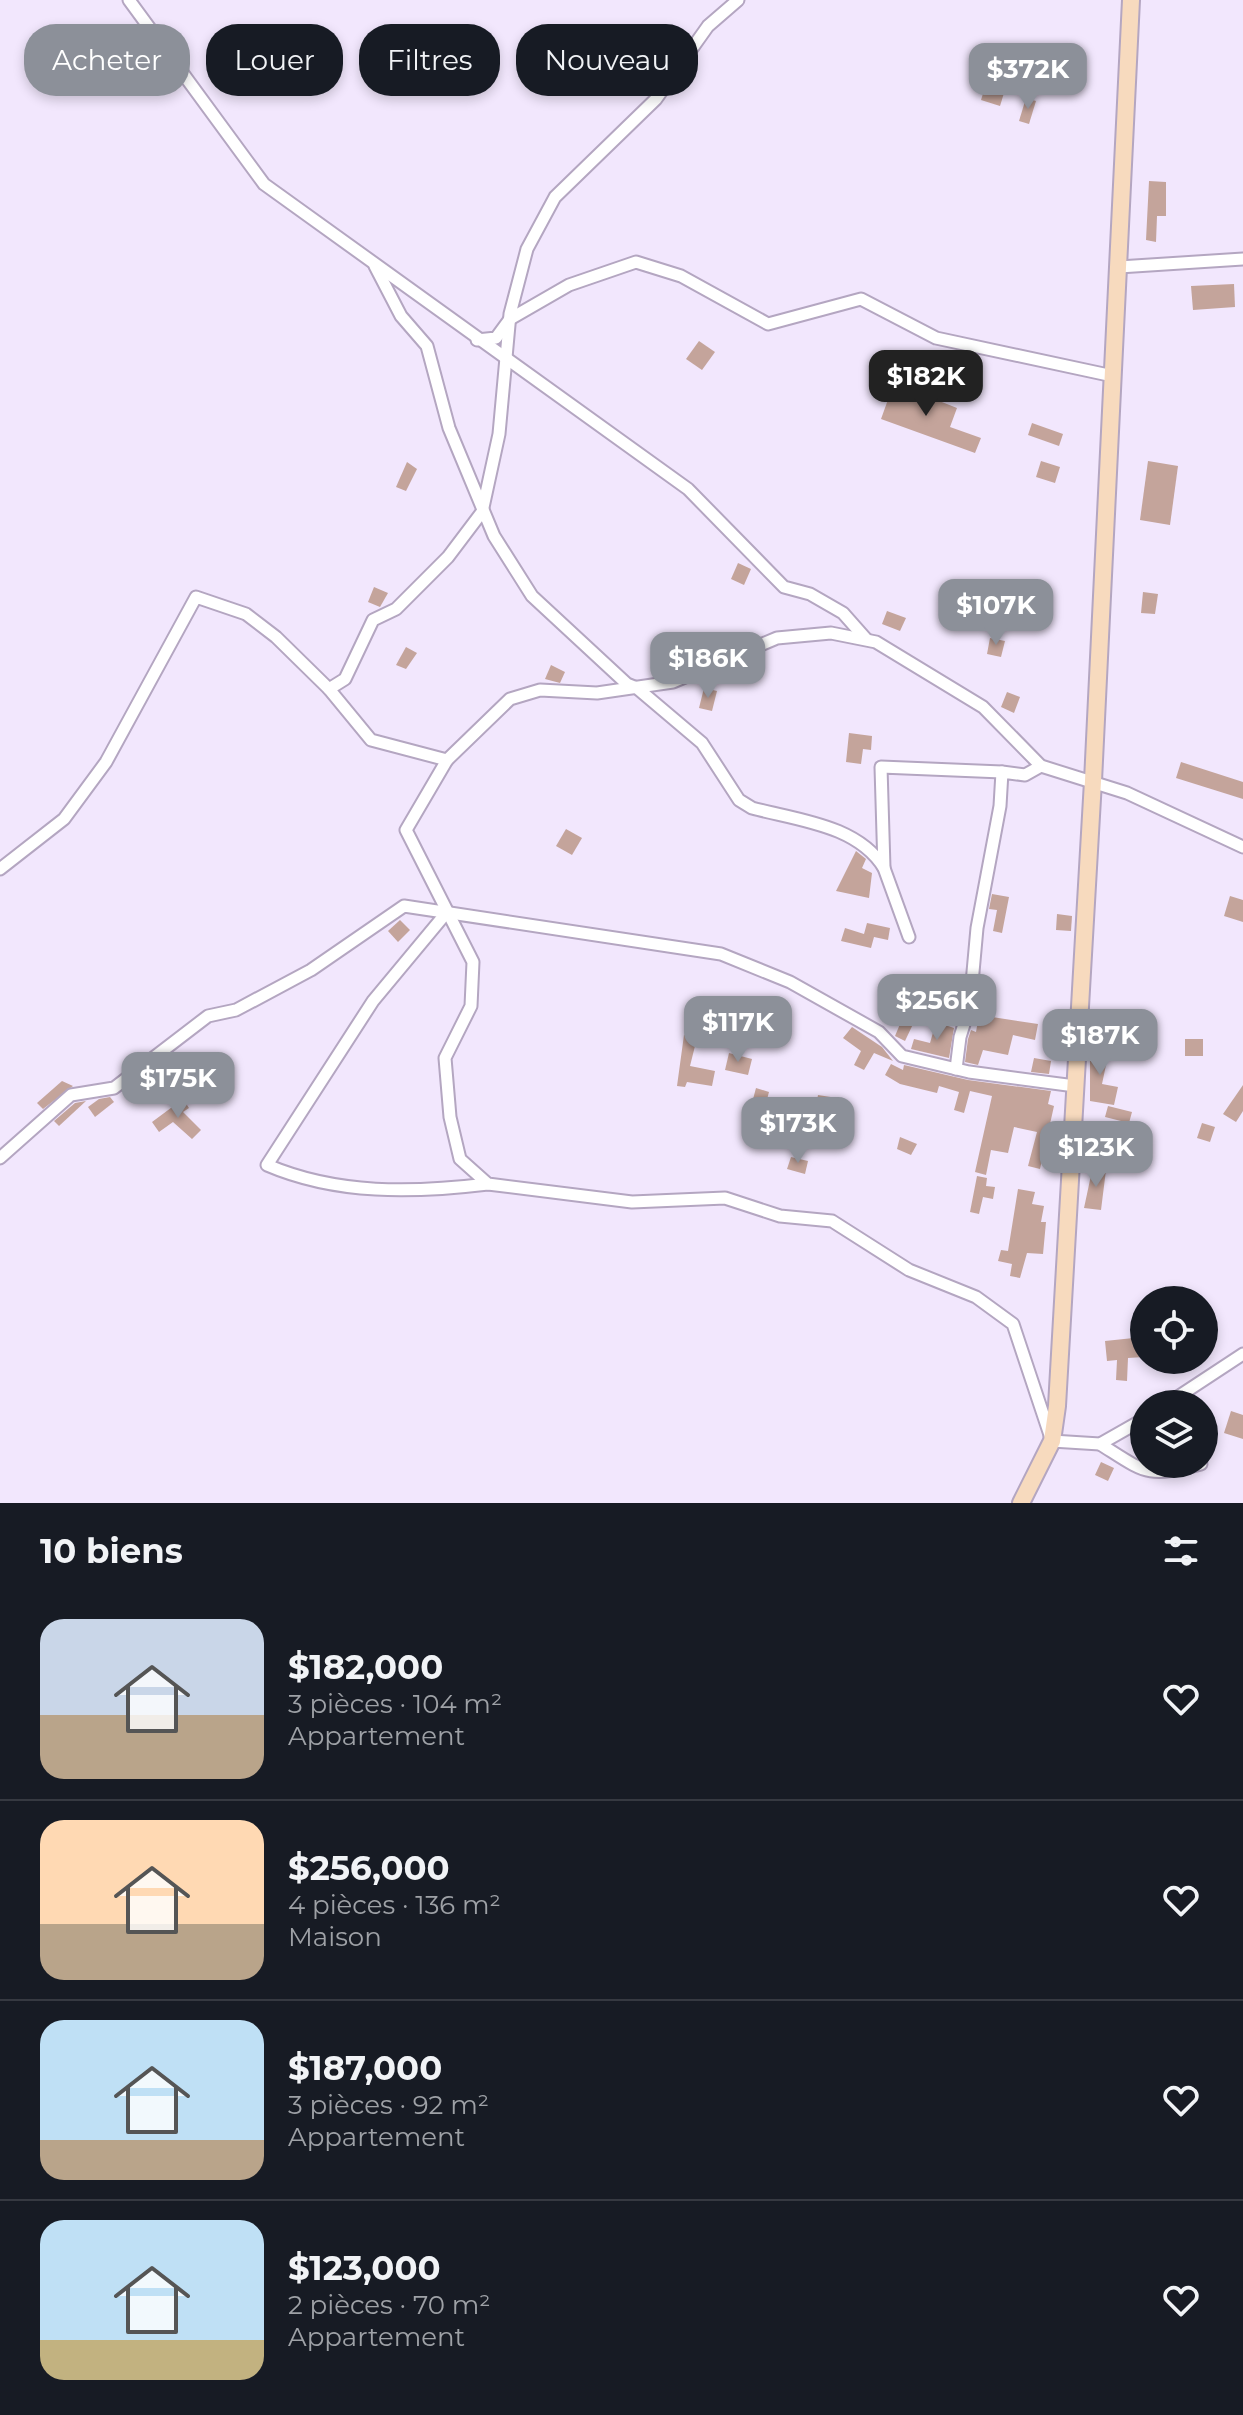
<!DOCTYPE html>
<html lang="fr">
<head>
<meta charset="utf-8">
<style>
  :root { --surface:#171b24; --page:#242831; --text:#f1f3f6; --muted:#9ea1a6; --line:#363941; --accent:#8c9099 }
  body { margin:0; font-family:Montserrat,sans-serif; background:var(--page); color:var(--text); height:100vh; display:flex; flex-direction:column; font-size:30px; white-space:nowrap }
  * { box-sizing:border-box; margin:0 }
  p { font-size:26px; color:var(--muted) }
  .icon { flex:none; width:44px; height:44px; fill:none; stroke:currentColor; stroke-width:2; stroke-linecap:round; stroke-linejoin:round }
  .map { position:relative; height:1503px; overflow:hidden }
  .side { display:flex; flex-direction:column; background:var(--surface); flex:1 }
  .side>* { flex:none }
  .banner { position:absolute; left:24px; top:24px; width:800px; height:72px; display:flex; gap:16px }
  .tools { position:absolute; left:1130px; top:1286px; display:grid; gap:16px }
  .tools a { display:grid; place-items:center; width:88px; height:88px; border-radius:50%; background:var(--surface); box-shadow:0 4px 12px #0003; font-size:40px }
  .price { position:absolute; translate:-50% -68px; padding:0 18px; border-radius:16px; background:var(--accent); color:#fff; font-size:26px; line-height:52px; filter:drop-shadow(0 2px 4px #0008) }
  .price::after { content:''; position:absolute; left:50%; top:48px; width:24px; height:18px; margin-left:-12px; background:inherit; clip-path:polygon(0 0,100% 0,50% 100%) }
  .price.active { background:#222; color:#fff }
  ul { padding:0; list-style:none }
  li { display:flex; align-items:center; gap:24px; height:200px; padding:0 40px }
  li+li { border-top:2px solid var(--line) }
  li span { display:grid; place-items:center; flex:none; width:224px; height:160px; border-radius:24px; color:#555 }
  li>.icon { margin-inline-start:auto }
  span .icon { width:96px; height:96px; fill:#fffc; stroke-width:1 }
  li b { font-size:34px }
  h2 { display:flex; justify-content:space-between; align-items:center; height:96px; padding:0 40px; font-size:34px }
  .pill { padding:0 28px; border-radius:32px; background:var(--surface); box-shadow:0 4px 12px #0003; font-size:28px; line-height:72px }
  .pill.active { background:var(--accent); color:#fff }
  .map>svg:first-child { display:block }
  .building { fill:#c4a49b }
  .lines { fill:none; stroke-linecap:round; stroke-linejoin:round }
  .minor-casing { stroke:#b4a6c1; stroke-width:15 }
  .secondary-casing { stroke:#b4a6c1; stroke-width:20 }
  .minor { stroke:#fff; stroke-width:11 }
  .secondary { stroke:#f7dabe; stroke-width:16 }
</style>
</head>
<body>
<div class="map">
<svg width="1243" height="1503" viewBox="0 0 1243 1503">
  <rect width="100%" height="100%" fill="#f2e7fd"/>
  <g class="building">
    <polygon points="985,87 1004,93 1000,106 981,100"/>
    <polygon points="1026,98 1036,101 1029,124 1019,121"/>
    <polygon points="1149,181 1166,182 1166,216 1157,216 1156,242 1146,240"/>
    <polygon points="1234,284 1235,307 1193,310 1191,286"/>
    <polygon points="699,341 715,352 702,370 686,359"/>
    <polygon points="894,383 957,408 950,427 981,438 975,453 881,419"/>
    <polygon points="1032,423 1063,434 1059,446 1028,435"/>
    <polygon points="1041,461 1060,467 1055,483 1036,477"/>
    <polygon points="1148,461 1178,466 1170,525 1140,520"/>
    <polygon points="407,462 417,469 406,491 396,487"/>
    <polygon points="738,563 751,569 744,585 731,579"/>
    <polygon points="374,587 388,593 380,607 368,602"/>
    <polygon points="1143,592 1158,594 1155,614 1141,613"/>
    <polygon points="887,611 906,618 900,631 882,624"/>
    <polygon points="990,638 1005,641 1001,657 987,654"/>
    <polygon points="406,647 417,653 406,669 396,665"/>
    <polygon points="551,665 565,672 560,683 545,679"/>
    <polygon points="704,688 717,691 712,711 699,708"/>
    <polygon points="1007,692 1020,697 1014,713 1001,707"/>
    <polygon points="849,733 872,736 871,750 863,749 861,764 846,762"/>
    <polygon points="1181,762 1243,782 1243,799 1176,778"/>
    <polygon points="566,829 582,838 572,855 556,846"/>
    <polygon points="856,851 866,859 862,868 872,873 869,898 836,891"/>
    <polygon points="992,894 1009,897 1002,933 993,931 997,910 989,909"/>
    <polygon points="1230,896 1243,900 1243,922 1224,916"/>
    <polygon points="1057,914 1072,916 1071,931 1056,930"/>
    <polygon points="400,920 410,930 398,942 388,931"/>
    <polygon points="867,923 890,928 888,940 874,937 871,948 841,941 845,928 864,934"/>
    <polygon points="928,987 941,991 935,1015 922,1012"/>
    <polygon points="979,1015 1038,1024 1035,1040 1013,1035 1008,1055 983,1050 978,1065 965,1062 968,1039 971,1030 976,1032"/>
    <polygon points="903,1017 914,1022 905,1041 895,1036"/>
    <polygon points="936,1022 954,1028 949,1058 911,1049 914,1039 930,1043"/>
    <polygon points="852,1027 882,1047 893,1061 874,1053 864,1070 854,1065 861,1051 843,1038"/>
    <polygon points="684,1035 697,1038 690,1066 715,1071 712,1086 687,1082 685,1087 677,1086"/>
    <rect x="1185" y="1039" width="18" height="17"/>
    <polygon points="1090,1043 1101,1044 1100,1050 1109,1051 1102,1084 1118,1087 1114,1105 1090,1101"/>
    <polygon points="729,1053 752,1059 748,1075 725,1070"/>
    <polygon points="1034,1058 1051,1061 1049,1074 1031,1072"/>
    <polygon points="891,1064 903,1070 904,1065 968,1080 1051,1091 1048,1104 1054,1106 1040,1169 1028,1166 1037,1132 1014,1127 1008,1153 991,1150 986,1175 975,1172 992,1096 970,1091 964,1113 954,1110 959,1092 939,1086 937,1093 900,1084 885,1075"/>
    <polygon points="154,1068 166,1082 157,1089 146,1075"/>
    <polygon points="62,1081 73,1086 43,1109 37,1103"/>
    <polygon points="1243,1085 1243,1111 1236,1122 1223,1114"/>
    <polygon points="756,1088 769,1092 765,1107 752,1103"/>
    <polygon points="818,1095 837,1098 831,1106 853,1115 849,1124 820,1111 822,1107 816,1106"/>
    <polygon points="110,1097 114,1102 95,1117 88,1107 99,1099"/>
    <polygon points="183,1099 189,1108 183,1112 201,1130 192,1139 173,1122 159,1132 152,1122"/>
    <polygon points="86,1101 59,1126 54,1121 75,1103"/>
    <polygon points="1108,1106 1132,1112 1129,1123 1105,1117"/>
    <polygon points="1202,1123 1215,1127 1210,1142 1197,1138"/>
    <polygon points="900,1137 917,1144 911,1155 897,1149"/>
    <polygon points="791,1157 808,1161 805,1174 787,1169"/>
    <polygon points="1093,1166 1106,1170 1101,1210 1084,1208"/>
    <polygon points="977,1176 987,1178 986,1186 995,1187 993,1199 983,1197 979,1214 970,1212"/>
    <polygon points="1018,1189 1035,1192 1032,1204 1044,1206 1041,1222 1046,1222 1043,1254 1027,1253 1020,1278 1010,1276 1012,1264 998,1261 1001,1250 1008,1251"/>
    <polygon points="1143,1337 1144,1357 1128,1358 1127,1381 1116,1380 1117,1360 1107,1361 1105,1341"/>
    <polygon points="1231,1411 1243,1415 1243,1439 1224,1433"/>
    <polygon points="1101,1462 1114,1468 1108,1481 1095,1475"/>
  </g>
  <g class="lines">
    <g class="minor-casing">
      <g id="minor">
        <polyline points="129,0 264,184 688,489 784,587 810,594 843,613 866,639"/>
        <path d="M375,266L401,316L427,346L449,428L494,536L532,596L627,684L637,688L702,743L739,800L752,808C797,820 858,825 884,868"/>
        <polyline points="1119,267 1243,259"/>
        <polyline points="477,340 496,338 510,319 569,285 636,262 681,276 768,324 861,299 936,338 1113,376"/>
        <polyline points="329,689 345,679 373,620 396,609 448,557 482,512 499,434 510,314 527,249 555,197 656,99 708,26 738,0"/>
        <polyline points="447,760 406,830 473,962 471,1006 445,1058 450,1117 460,1159 488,1184 632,1202 725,1198 780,1216 832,1221 909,1270 976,1297 1013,1324 1052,1441 1100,1444 1144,1419"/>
        <polyline points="0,869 64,819 106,762 196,597 246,614 276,637 329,689 371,740 447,760 510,699 540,690 597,693 673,682 777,638 831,633 876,642 983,707 1041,766 1127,793 1243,847"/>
        <path d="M447,912L373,1001L267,1165C337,1195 413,1193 488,1184"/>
        <polyline points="909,937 884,868 881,767 1002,772"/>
        <polyline points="956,1069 960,1037 970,1005 977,928 1000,806 1002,772 1025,775 1041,766"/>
        <polyline points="0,1158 71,1095 114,1088 208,1016 236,1010 311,970 404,906 721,954 790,982 879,1032 902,1056 969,1072 1075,1086"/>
        <polyline points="1167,1404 1243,1354"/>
        <path d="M1100,1444C1146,1473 1146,1478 1201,1464"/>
      </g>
    </g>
    <g class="secondary-casing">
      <polyline id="secondary" points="1021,1503 1052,1441 1057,1406 1093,781 1131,0"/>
    </g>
    <use href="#minor" class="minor"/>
    <use href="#secondary" class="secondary"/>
  </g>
</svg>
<div class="tools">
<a><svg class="icon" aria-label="locate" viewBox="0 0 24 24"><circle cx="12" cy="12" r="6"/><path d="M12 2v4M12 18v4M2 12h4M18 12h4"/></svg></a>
<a><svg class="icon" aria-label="layers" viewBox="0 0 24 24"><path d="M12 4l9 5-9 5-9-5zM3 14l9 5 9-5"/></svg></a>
</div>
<b class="price" style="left:1028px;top:111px">$372K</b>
<b class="price active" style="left:926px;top:418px">$182K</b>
<b class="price" style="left:996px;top:647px">$107K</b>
<b class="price" style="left:708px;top:700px">$186K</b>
<b class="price" style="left:937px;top:1042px">$256K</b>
<b class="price" style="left:738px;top:1064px">$117K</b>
<b class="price" style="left:1100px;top:1077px">$187K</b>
<b class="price" style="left:178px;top:1120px">$175K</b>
<b class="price" style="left:798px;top:1165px">$173K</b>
<b class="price" style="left:1096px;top:1189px">$123K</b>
<div class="banner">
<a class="pill active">Acheter</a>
<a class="pill">Louer</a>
<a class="pill">Filtres</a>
<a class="pill">Nouveau</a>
</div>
</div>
<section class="side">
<h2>10 biens<svg class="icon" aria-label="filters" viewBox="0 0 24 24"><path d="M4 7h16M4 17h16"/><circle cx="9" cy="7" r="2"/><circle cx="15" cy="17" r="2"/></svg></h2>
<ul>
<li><span style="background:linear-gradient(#c9d6e8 60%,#b9a48a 0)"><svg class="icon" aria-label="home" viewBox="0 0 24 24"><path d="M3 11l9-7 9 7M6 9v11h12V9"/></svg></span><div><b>$182,000</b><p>3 pièces · 104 m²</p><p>Appartement</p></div><svg class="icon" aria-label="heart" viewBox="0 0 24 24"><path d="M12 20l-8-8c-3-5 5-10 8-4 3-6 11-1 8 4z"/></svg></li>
<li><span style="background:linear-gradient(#ffd9b3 65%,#b9a48a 0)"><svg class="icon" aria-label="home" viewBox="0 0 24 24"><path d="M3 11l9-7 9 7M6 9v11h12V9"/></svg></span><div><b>$256,000</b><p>4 pièces · 136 m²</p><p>Maison</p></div><svg class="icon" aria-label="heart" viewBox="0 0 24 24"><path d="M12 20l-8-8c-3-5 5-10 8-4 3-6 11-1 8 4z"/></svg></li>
<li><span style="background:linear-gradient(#bfe0f5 75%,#b9a48a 0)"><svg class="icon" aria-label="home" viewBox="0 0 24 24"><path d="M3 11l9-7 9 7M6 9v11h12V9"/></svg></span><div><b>$187,000</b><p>3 pièces · 92 m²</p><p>Appartement</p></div><svg class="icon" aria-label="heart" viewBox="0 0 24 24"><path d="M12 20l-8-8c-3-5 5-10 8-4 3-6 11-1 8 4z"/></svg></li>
<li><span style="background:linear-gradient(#bfe0f5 75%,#c2b280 0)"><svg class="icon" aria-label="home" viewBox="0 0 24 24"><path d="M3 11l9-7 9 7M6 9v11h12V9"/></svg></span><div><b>$123,000</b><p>2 pièces · 70 m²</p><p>Appartement</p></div><svg class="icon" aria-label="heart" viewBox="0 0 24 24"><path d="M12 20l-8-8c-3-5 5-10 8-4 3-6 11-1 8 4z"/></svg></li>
</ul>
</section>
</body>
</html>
